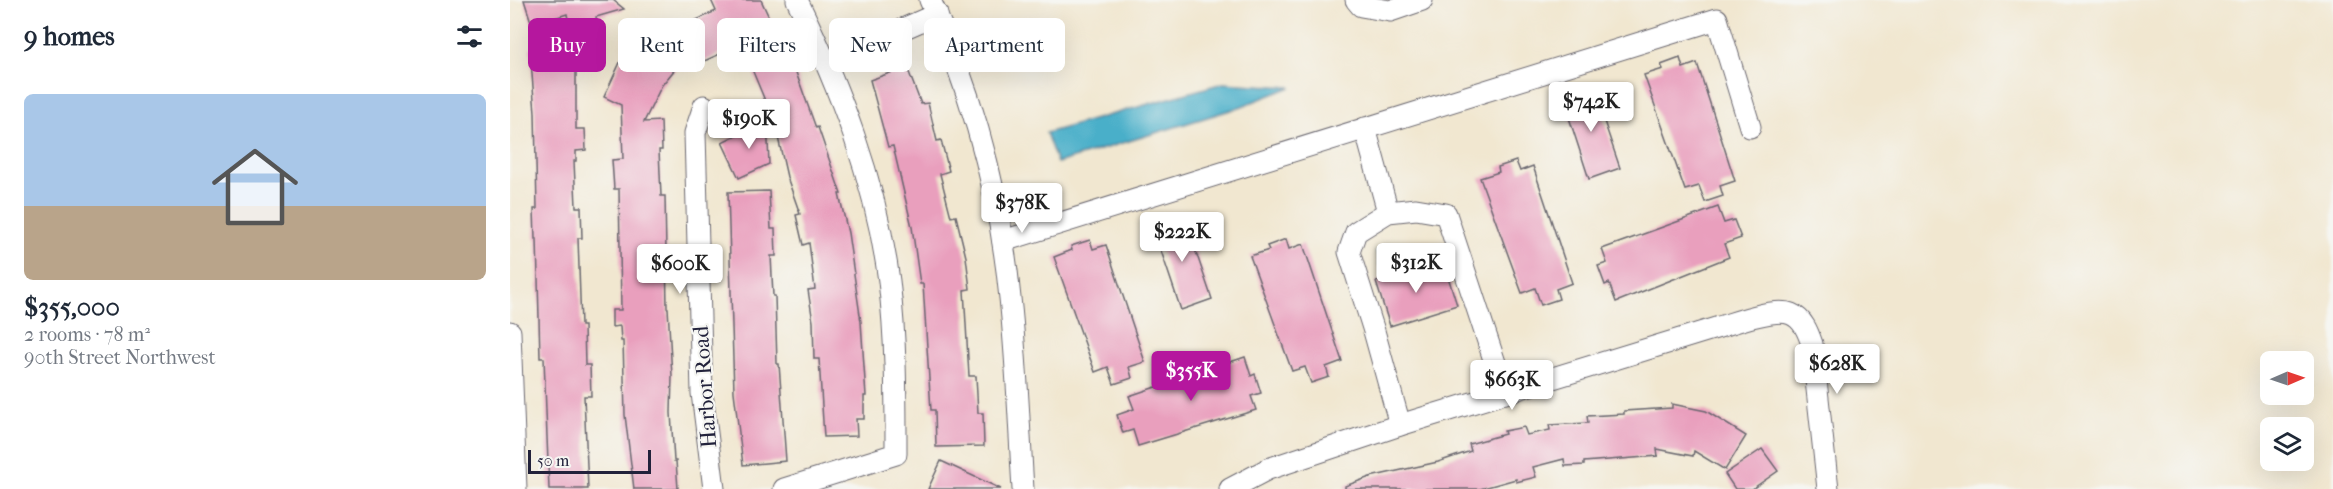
<!DOCTYPE html>
<html lang="en">
<head>
<meta charset="utf-8">
<style>
  :root { --surface:#fff; --page:#f2f2f3; --text:#1f2937; --muted:#747a83; --accent:#b5179e }
  body { margin:0; font-family:"IM FELL French Canon",serif; background:var(--page); color:var(--text); height:100vh; display:flex; flex-direction:column; font-size:22px; white-space:nowrap }
  * { box-sizing:border-box; margin:0 }
  p { font-size:20px; color:var(--muted) }
  .icon { flex:none; width:33px; height:33px; fill:none; stroke:currentColor; stroke-width:2; stroke-linecap:round; stroke-linejoin:round }
  .map { position:relative; flex:1; overflow:hidden }
  .drawer { display:flex; flex-direction:column; background:var(--surface); width:510px }
  .drawer>* { flex:none }
  .hud { position:absolute; left:18px; top:18px; width:570px; height:54px; display:flex; gap:12px }
  .needle { width:39px; rotate:88deg }
  .controls { position:absolute; left:1750px; top:351px; display:grid; gap:12px }
  .controls a { display:grid; place-items:center; width:54px; height:54px; border-radius:9px; background:var(--surface); box-shadow:0 6px 24px #0002; font-size:30px }
  .scale { position:absolute; left:18px; bottom:15px; width:123px; box-sizing:border-box; padding-left:6px; border:3px solid #22223b; border-top:0; font-size:16px; line-height:21px; white-space:nowrap; color:#22223b; -webkit-text-stroke:4px #f6f6f2; paint-order:stroke }
  .price { position:absolute; translate:-50% -51px; padding:0 14px; border-radius:6px; background:#fff; color:#222; font-size:20px; line-height:39px; filter:drop-shadow(0 2px 3px #0008) }
  .price::after { content:''; position:absolute; left:50%; top:36px; width:18px; height:14px; margin-left:-9px; background:inherit; clip-path:polygon(0 0,100% 0,50% 100%) }
  .price.current { background:var(--accent); color:#fff }
  ul { padding:0; list-style:none }
  li { display:grid; align-content:center; gap:12px; height:318px; padding:0 24px }
  li span { display:grid; place-items:center; height:186px; border-radius:9px; color:#555 }
  li>.icon { margin-inline-start:auto }
  span .icon { width:108px; height:108px; fill:#fffc; stroke-width:1 }
  li b { font-size:26px }
  h2 { display:flex; justify-content:space-between; align-items:center; height:72px; padding:0 24px; font-size:26px }
  .tag { padding:0 21px; border-radius:9px; background:var(--surface); box-shadow:0 6px 24px #0002; font-size:21px; line-height:54px }
  .tag.current { background:var(--accent); color:#fff }
  main { display:flex; flex:1; min-height:0 }
  .map>svg:first-child { display:block }
  .water { fill:#4aafc9; stroke:#366882; stroke-width:1.5 }
  .building { fill:#e99fbd }
  .lines { fill:none; stroke-linecap:round; stroke-linejoin:round }
  .minor-casing { stroke:#6a676f; stroke-width:23 }
  .minor { stroke:#fff; stroke-width:21 }
  .labels { text-anchor:middle; dominant-baseline:central; stroke-width:4.5; stroke-linejoin:round; paint-order:stroke }
  .street-label { font-size:22px; fill:#22223b; stroke:#f6f6f2 }
</style>
</head>
<body>
<main>
<section class="drawer">
<h2>9 homes<svg class="icon" aria-label="filters" viewBox="0 0 24 24"><path d="M4 7h16M4 17h16"/><circle cx="9" cy="7" r="2"/><circle cx="15" cy="17" r="2"/></svg></h2>
<ul>
<li><span style="background:linear-gradient(#a9c7e8 60%,#b9a48a 0)"><svg class="icon" aria-label="home" viewBox="0 0 24 24"><path d="M3 11l9-7 9 7M6 9v11h12V9"/></svg></span><div><b>$355,000</b><p>2 rooms · 78 m²</p><p>90th Street Northwest</p></div></li>
</ul>
</section>
<div class="map">
<svg width="1823" height="489" viewBox="0 0 1823 489">
  <rect width="100%" height="100%" fill="#f6f6f2"/>
  <filter id="ink" filterUnits="userSpaceOnUse"><feTurbulence type="fractalNoise" baseFrequency=".0167" numOctaves="2"/><feDisplacementMap in="SourceGraphic" scale="12" xChannelSelector="R" yChannelSelector="G"/><feConvolveMatrix kernelMatrix="1 2 1 2 8 2 1 2 1" color-interpolation-filters="sRGB"/></filter>
  <filter id="wash" filterUnits="userSpaceOnUse"><feTurbulence type="fractalNoise" baseFrequency=".008" numOctaves="4" result="noise"/><feDisplacementMap in="SourceGraphic" scale="24" xChannelSelector="R" yChannelSelector="G"/><feGaussianBlur stdDeviation="1.35" result="paint"/><feColorMatrix in="noise" values="0 0 0 0 0 0 0 0 0 0 0 0 0 0 0 0 0 1.4 0 .05"/><feComposite in="paint" operator="in"/></filter>
  <g filter="url(#wash)">
    <rect width="100%" height="100%" fill="#f1e7d0"/>
    <g class="water">
      <polygon points="713,83 781,87 727,108 547,163 536,133"/>
      <polygon points="894,243 898,258 870,266 866,251"/>
    </g>
    <g id="blocks">
      <g class="building">
        <polygon points="14,0 103,0 114,9 86,17 87,23 60,29 57,14 22,25"/>
        <polygon points="201,0 251,0 276,54 279,53 306,128 308,127 331,194 329,194 338,233 351,322 356,396 354,396 354,419 346,419 347,436 314,437 309,359 304,359 303,322 298,290 305,289 299,243 293,245 286,215 290,214 277,177 265,124 260,124 253,104 256,103 239,62 230,45 181,67 176,56 152,85 134,122 151,121 152,150 149,150 151,196 155,196 157,308 158,308 162,376 161,413 164,461 166,461 168,489 124,489 115,415 113,341 111,341 110,326 102,327 102,310 111,310 109,189 104,189 102,160 113,159 111,105 94,97 114,54 125,41 119,36 130,23 148,38 206,11"/>
        <polygon points="66,47 66,129 75,129 76,150 66,151 66,161 64,161 66,207 71,207 72,238 68,238 71,326 74,326 75,365 80,365 81,396 74,396 78,489 39,489 34,358 30,358 27,239 25,239 24,209 27,209 25,113 20,48"/>
        <polygon points="1170,58 1173,68 1187,63 1225,181 1210,186 1213,196 1195,202 1189,186 1175,190 1134,75 1153,69 1151,65"/>
        <polygon points="397,67 411,104 418,103 427,141 431,140 439,171 430,174 441,217 446,216 456,257 460,289 454,290 459,376 466,376 468,413 473,413 474,446 426,447 425,410 421,410 413,284 410,284 402,227 383,146 378,147 360,80"/>
        <polygon points="1082,86 1110,168 1079,179 1052,96"/>
        <polygon points="257,120 259,164 229,178 212,142"/>
        <polygon points="1006,161 1010,171 1023,166 1062,283 1046,289 1049,299 1031,305 1025,288 1012,293 970,178 989,172 988,167"/>
        <polygon points="259,191 261,229 265,229 266,256 261,256 263,296 265,296 267,364 269,364 276,461 233,465 224,392 218,192"/>
        <polygon points="1208,207 1214,223 1224,220 1231,238 1214,244 1219,257 1106,302 1099,283 1095,285 1088,266 1097,263 1092,249"/>
        <polygon points="674,217 702,299 671,310 643,227"/>
        <polygon points="776,239 779,249 793,244 832,361 816,367 819,377 801,383 795,367 782,371 740,256 759,250 757,246"/>
        <polygon points="580,240 583,249 596,245 635,362 619,367 622,378 604,384 598,367 585,372 544,257 562,250 561,246"/>
        <polygon points="933,261 947,305 880,326 866,282"/>
        <polygon points="735,357 741,376 745,374 751,393 741,396 746,410 628,446 623,430 613,433 607,415 624,409 619,396"/>
        <polygon points="1162,404 1196,411 1236,436 1215,470 1184,451 1183,456 1147,449 1148,456 1074,462 1074,465 1055,466 1054,459 1023,467 1026,477 1006,482 1006,479 970,489 835,489 835,486 860,477 928,462 961,451 959,444 995,434 994,431 1014,427 1017,435 1040,430 1039,425 1078,423 1077,416 1114,414 1114,411 1162,408"/>
        <polygon points="1252,449 1268,471 1242,489 1225,489 1215,474"/>
        <polygon points="431,461 491,489 418,489"/>
      </g>
    </g>
  </g>
  <g filter="url(#ink)">
    <use href="#blocks" fill-opacity="0" stroke="#6a676f" stroke-width="1.5"/>
    <g class="lines">
      <g class="minor-casing">
        <g id="minor">
          <path d="M420,0C463,94 490,195 500,298C507,361 509,425 513,489"/>
          <polyline points="846,0 851,6 880,11 912,0"/>
          <polyline points="317,62 427,14"/>
          <polyline points="194,106 185,133 192,393 204,489"/>
          <polyline points="855,128 878,212"/>
          <polyline points="493,241 1207,19 1240,127"/>
          <polyline points="0,332 6,489"/>
          <polyline points="890,425 864,331 839,252 846,232 878,212 906,209 936,214 995,393"/>
          <path d="M274,489L386,454C386,396 386,338 379,281C366,181 330,89 287,0"/>
          <path d="M720,489L758,469L890,425L1206,328C1223,323 1264,307 1281,314C1293,319 1298,332 1302,344L1318,489"/>
        </g>
      </g>
      <use href="#minor" class="minor"/>
    </g>
  </g>
  <g class="labels">
    <g class="street-label">
      <text transform="translate(195 387) rotate(-94)">Harbor Road</text>
    </g>
  </g>
</svg>
<div class="controls">
<a><svg class="needle" viewBox="-14 -14 28 28"><path d="M0-13l5 13h-10z" fill="#e53935"/><path d="M0 13l5-13h-10z" fill="#747a83"/></svg></a>
<a><svg class="icon" aria-label="layers" viewBox="0 0 24 24"><path d="M12 4l9 5-9 5-9-5zM3 14l9 5 9-5"/></svg></a>
</div>
<div class="scale">50 m</div>
<b class="price" style="left:1081px;top:133px">$742K</b>
<b class="price" style="left:239px;top:150px">$190K</b>
<b class="price" style="left:512px;top:234px">$378K</b>
<b class="price" style="left:672px;top:263px">$222K</b>
<b class="price" style="left:906px;top:294px">$312K</b>
<b class="price" style="left:170px;top:295px">$600K</b>
<b class="price" style="left:1327px;top:395px">$628K</b>
<b class="price current" style="left:681px;top:402px">$355K</b>
<b class="price" style="left:1002px;top:411px">$663K</b>
<div class="hud">
<a class="tag current">Buy</a>
<a class="tag">Rent</a>
<a class="tag">Filters</a>
<a class="tag">New</a>
<a class="tag">Apartment</a>
</div>
</div>
</main>
</body>
</html>
